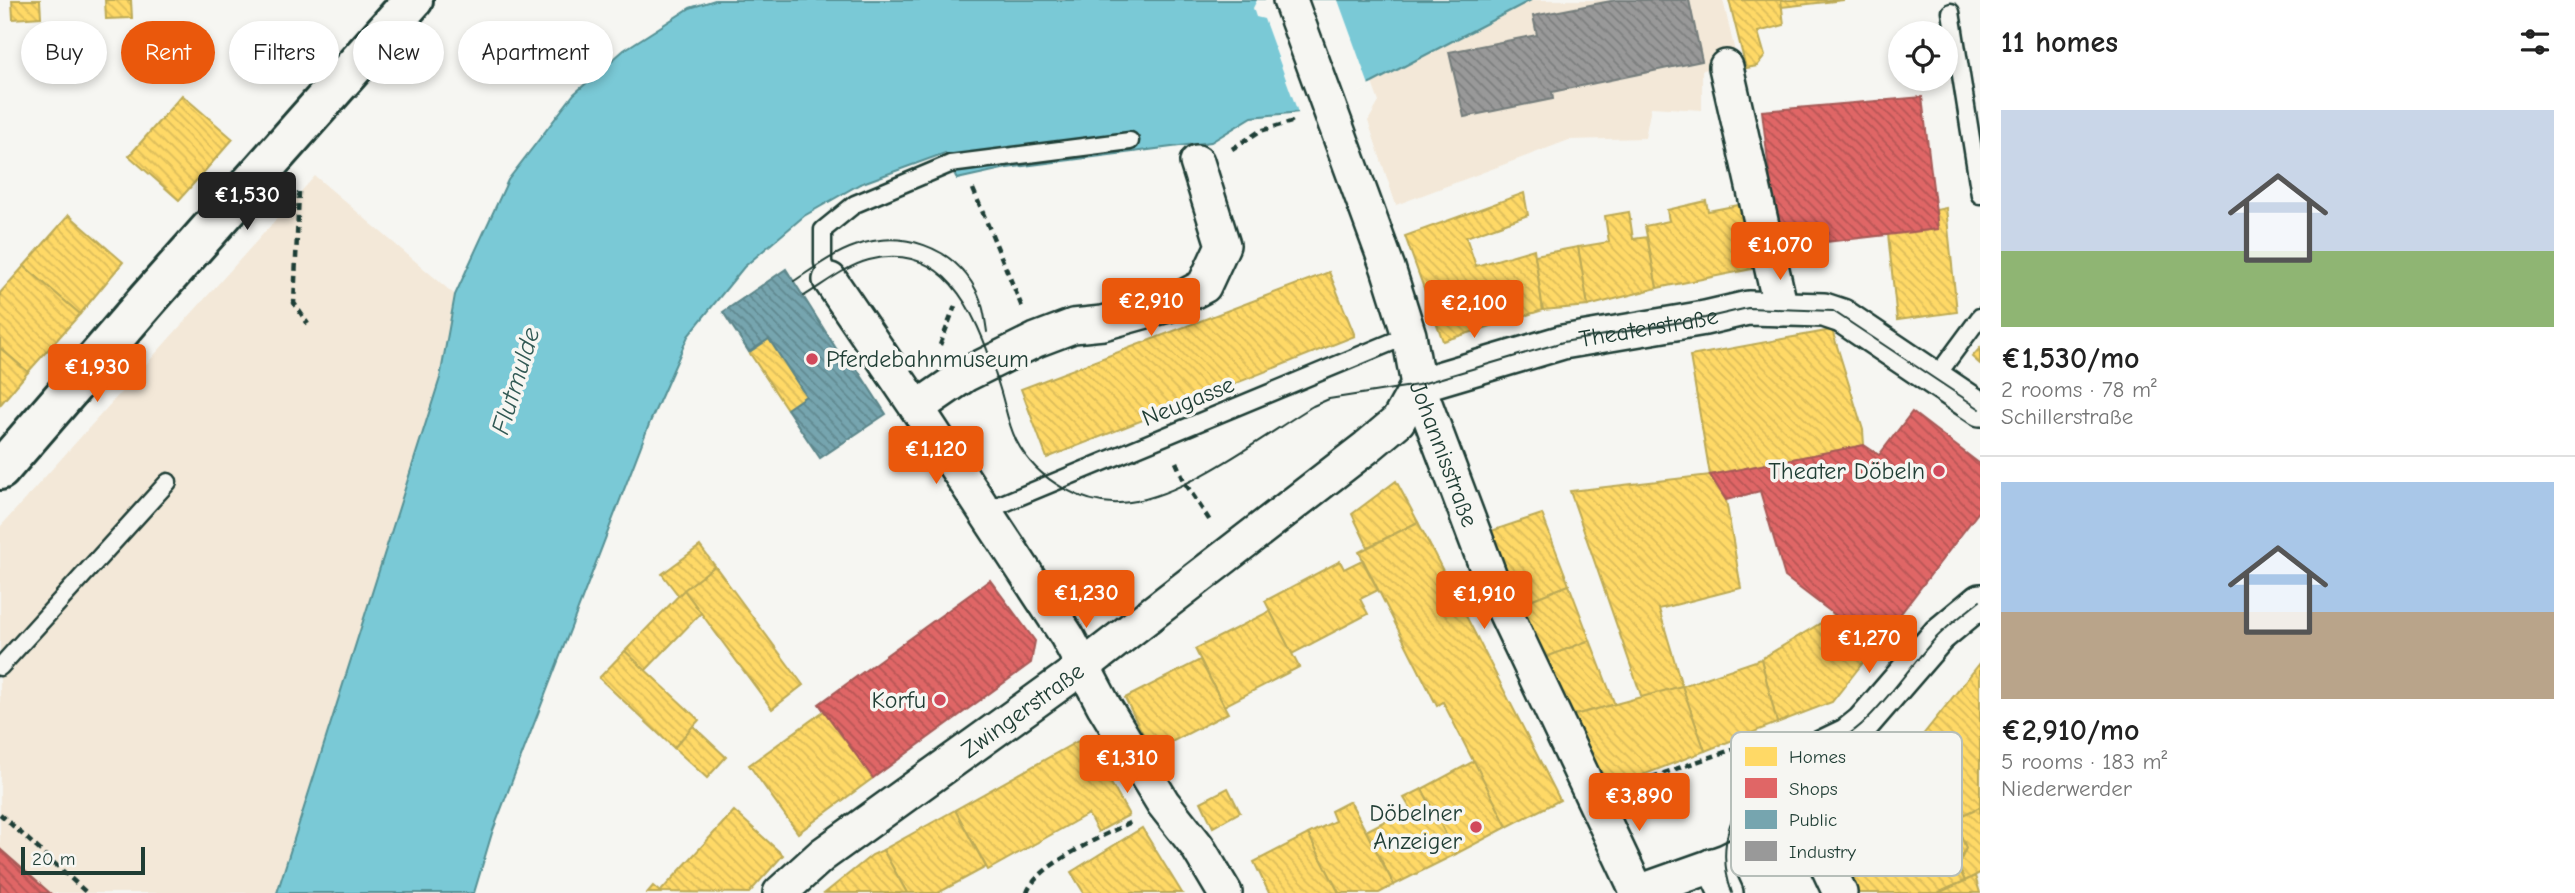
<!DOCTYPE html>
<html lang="en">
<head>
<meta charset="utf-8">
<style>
  :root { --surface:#fff; --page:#f2f2f2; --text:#222; --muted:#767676; --line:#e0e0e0; --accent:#ea580c }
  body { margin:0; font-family:"Comic Neue",sans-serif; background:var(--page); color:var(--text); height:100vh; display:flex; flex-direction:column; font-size:26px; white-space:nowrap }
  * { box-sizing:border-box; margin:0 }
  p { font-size:23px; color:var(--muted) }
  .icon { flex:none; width:38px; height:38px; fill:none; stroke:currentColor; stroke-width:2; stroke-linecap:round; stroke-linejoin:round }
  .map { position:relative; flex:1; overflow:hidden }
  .details { display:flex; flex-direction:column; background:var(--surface); width:595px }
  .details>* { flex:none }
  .hud { position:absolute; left:21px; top:21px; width:665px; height:63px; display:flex; gap:14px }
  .controls { position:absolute; left:1888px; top:21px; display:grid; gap:14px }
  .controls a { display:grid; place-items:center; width:70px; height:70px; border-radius:50%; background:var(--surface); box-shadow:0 4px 10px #0003; font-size:35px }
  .scale { position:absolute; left:21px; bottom:18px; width:124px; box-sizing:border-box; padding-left:7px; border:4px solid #1f3d34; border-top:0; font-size:19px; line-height:24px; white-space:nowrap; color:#1f3d34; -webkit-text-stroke:5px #f6f6f2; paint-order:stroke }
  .price { position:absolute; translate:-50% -60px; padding:0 16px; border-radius:7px; background:var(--accent); color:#fff; font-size:23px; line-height:46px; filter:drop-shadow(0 2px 4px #0008) }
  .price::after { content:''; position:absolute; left:50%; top:42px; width:21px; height:16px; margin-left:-10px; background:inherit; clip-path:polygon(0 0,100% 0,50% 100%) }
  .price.active { background:#222; color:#fff }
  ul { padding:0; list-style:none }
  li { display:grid; align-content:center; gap:14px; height:371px; padding:0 21px }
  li+li { border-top:2px solid var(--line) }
  li span { display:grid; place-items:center; height:217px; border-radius:0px; color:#555 }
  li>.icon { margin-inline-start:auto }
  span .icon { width:126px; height:126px; fill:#fffc; stroke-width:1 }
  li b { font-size:30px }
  h2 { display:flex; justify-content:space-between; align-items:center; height:84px; padding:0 21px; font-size:30px }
  .tag { padding:0 24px; border-radius:32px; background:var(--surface); box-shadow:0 4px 10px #0003; font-size:24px; line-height:63px }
  .tag.active { background:var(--accent); color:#fff }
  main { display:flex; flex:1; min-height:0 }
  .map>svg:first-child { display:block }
  .built { fill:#f3e8d8 }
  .water { fill:#7ac9d6; stroke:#569195; stroke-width:2 }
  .pier { fill:#f6f6f2 }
  .homes { fill:url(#homes-back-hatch); stroke:#bcaa57; stroke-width:2 }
  .shops { fill:url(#shops-back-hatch); stroke:#a65a57; stroke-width:2 }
  .public { fill:url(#public-back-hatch); stroke:#5c868a; stroke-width:2 }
  .industry { fill:url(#industry-back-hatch); stroke:#747d7b; stroke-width:2 }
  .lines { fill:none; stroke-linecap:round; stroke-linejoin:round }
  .lane-casing { stroke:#1f3d34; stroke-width:21 }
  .street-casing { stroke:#1f3d34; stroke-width:38 }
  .secondary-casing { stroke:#1f3d34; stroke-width:44 }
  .path { stroke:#1f3d34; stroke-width:4.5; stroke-dasharray:7 5; stroke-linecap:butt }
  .lane { stroke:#f6f6f2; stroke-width:16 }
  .street { stroke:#f6f6f2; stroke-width:33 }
  .secondary { stroke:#f6f6f2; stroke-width:38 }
  .tram { stroke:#1f3d34; stroke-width:2 }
  .poi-dot { fill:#d1495b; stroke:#f6f6f2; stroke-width:2.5 }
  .labels { text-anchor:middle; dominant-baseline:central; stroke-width:7; stroke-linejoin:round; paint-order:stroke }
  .street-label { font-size:24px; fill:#1f3d34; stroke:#f6f6f2 }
  .poi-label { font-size:24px; fill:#1f3d34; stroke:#f6f6f2; text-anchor:end }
  .water-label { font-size:26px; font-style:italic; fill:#315954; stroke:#f6f6f2 }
  .key { fill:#f6f6f2; stroke:#b6beb9; stroke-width:2 }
  .key-label { font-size:19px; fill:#1f3d34 }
</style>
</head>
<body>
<main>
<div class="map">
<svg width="1980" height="893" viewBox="0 0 1980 893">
  <defs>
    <pattern id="homes-back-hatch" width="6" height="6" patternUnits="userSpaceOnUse" patternTransform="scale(1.75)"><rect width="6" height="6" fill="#ffd966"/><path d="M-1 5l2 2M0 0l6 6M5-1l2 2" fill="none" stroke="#dabb59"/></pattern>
    <pattern id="shops-back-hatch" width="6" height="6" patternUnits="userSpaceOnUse" patternTransform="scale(1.75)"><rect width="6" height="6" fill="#e06666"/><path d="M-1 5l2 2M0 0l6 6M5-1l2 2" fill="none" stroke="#b55555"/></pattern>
    <pattern id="public-back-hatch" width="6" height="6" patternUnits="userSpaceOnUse" patternTransform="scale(1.75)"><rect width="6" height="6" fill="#76a5af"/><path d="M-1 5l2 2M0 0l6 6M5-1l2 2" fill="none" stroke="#60888f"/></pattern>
    <pattern id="industry-back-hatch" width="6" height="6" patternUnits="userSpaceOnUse" patternTransform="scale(1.75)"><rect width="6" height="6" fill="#999"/><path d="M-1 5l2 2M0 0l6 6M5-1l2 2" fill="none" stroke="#7c7e7e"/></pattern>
  </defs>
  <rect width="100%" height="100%" fill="#f6f6f2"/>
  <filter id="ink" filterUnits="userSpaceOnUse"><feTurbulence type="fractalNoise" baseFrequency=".0143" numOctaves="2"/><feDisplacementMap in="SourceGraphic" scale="14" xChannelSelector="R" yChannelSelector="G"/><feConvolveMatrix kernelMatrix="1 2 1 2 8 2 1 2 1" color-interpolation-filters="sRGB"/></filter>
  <g filter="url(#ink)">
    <g class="built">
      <polygon points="1531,0 1723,0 1738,65 1702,70 1702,110 1651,107 1645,138 1569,140 1396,205 1368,121 1379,102 1372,83"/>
      <polygon points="315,176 455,295 440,378 277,893 0,893 0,527"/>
    </g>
    <polygon class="water" points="715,0 1531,0 1372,83 1309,111 1252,117 1211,142 1007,168 957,179 945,153 860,184 804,216 744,267 688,336 650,422 492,833 474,893 277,893 440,378 455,295 508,180 574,94 624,50 690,8"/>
    <polygon class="pier" points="1257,0 1338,0 1370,88 1310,114 1299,115 1264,19 1256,17 1253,8"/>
    <g class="homes">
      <polygon points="12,0 40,0 41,17 13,19"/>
      <polygon points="105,0 131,0 132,18 106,19"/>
      <polygon points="1729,0 1781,0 1784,25 1758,32 1765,56 1757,66 1746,68"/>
      <polygon points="1781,0 1844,0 1782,7"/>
      <polygon points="182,95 233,139 179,200 129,156"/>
      <polygon points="1524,193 1528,215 1466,237 1476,266 1534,249 1543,310 1443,341 1405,236"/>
      <polygon points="1706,201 1708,211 1744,204 1757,268 1657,288 1645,226 1669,221 1667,210"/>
      <polygon points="1946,208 1957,312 1897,320 1888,234 1938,229 1936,210"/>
      <polygon points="1629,212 1633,239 1647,237 1657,288 1588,306 1578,247 1609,242 1605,216"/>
      <polygon points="69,215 123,262 80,314 24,266"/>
      <polygon points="1578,247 1588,306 1543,310 1535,255"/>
      <polygon points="24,266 80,314 28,372 0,348 0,293"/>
      <polygon points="1329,272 1355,336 1047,458 1021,389"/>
      <polygon points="1832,330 1863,430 1864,445 1710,475 1690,356"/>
      <polygon points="769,339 806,396 787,409 749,352"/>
      <polygon points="0,348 28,372 0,405"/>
      <polygon points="1980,348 1980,364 1972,357"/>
      <polygon points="1710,475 1726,500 1741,588 1659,609 1682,686 1642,698 1570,491"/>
      <polygon points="1396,481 1418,522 1368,547 1352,514"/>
      <polygon points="1542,514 1569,585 1520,604 1488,532"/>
      <polygon points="1418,522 1560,800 1507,827 1443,702 1437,706 1359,552"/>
      <polygon points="700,546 715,566 679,596 662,574"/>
      <polygon points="1362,560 1378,590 1360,599 1368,614 1292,654 1265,601 1340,561 1344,569"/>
      <polygon points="715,566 803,685 772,709 684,590"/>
      <polygon points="1569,585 1590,640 1544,658 1520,604"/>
      <polygon points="684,590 701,613 645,671 625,651"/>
      <polygon points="1270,611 1299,667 1224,706 1195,649"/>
      <polygon points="1834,615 1876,646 1832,702 1777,723 1761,659"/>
      <polygon points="1590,640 1615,705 1571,716 1544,658"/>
      <polygon points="625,651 699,720 674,748 599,678"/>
      <polygon points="1761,659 1777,723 1705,751 1682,686"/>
      <polygon points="1200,660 1228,713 1152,752 1125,698"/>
      <polygon points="1980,663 1980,807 1902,844 1837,867 1811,805 1819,787 1914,746"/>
      <polygon points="1682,686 1705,751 1604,790 1571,716"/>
      <polygon points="824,711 873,778 798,833 749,765"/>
      <polygon points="693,726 726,757 707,778 674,748"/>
      <polygon points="1085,737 1129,815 1098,832 1088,814 988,870 955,810"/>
      <polygon points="1474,761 1507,827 1456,854 1422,789"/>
      <polygon points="1228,788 1240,812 1213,827 1201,802"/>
      <polygon points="1422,789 1456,854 1394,885 1366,831 1410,808 1404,798"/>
      <polygon points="1350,801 1394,885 1379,893 1339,893 1308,834 1335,821 1331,811"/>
      <polygon points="1980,807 1980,873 1965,881 1958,866 1966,848 1954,819"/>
      <polygon points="955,810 986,867 938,893 907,893 883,850"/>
      <polygon points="734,811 783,855 749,893 660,892"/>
      <polygon points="1954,819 1966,848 1958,866 1965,881 1938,893 1849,893 1837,867 1902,844"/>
      <polygon points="1142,828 1182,893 1084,893 1071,872"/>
      <polygon points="1308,834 1339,893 1269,893 1254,862"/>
      <polygon points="883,850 907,893 825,893 872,855"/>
      <polygon points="1975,876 1980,893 1938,893 1965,881"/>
      <polygon points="653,886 660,892 661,893 647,893"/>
    </g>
    <g class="shops">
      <polygon points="1922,97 1938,229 1817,243 1819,259 1780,263 1762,111"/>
      <polygon points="1912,412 1980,464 1980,510 1876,646 1785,577 1760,491 1726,500 1710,475 1864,445 1879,455"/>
      <polygon points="990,580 1035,641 1031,663 873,778 819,704"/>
      <polygon points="0,849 50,893 0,893"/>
    </g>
    <polygon class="public" points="786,269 849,369 855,366 886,414 820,458 787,409 806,396 769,339 749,352 723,312"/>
    <polygon class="industry" points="1616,0 1689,0 1702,61 1552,92 1553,99 1464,117 1449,52 1537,35 1533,16"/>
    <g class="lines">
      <g class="lane-casing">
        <g id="lane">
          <polyline points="1951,12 1980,195"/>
          <polyline points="830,280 823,263 823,230 855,204 950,164 1130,141"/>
          <polyline points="1935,378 1980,317"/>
          <polyline points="985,511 1409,335"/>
          <polyline points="0,667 168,482"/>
        </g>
      </g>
      <g class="street-casing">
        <g id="street">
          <path id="s1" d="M1290,0L1388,268L1409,335L1418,385L1497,595L1638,893"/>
          <polyline points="1726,67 1781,309"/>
          <polyline points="830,280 917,408 1067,636 1104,706 1163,803 1197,846 1225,893"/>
          <path id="s2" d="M1418,385L1563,342L1705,318L1748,308L1824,310L1842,316L1980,409"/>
          <polyline points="917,408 965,375 1036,340 1073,326 1103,323 1168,305 1204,286 1223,245 1197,162"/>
          <polyline points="1792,828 1771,772 1848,735 1863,723 1939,635 1980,601"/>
          <polyline points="1713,865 1726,893"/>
          <path id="s3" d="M780,893L822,855L1084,666L1367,447L1398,421L1418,385"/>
          <polyline points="1636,893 1726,861 1792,828 1811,831 1840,893"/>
        </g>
      </g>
      <g class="secondary-casing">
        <polyline id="secondary" points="0,470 148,299 413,0"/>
      </g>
      <g class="path">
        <polyline points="1232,149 1260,131 1291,122 1292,124"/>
        <polyline points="973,189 1022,307"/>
        <polyline points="299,192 294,303 308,324"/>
        <polyline points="940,345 955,306"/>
        <polyline points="1176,462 1185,483 1210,521"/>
        <polyline points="1629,785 1743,746"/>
        <polyline points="0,814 87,893"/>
        <path d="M1027,893C1035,866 1105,835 1131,822"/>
      </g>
      <use href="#lane" class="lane"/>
      <use href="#street" class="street"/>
      <use href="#secondary" class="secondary"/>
      <g class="tram">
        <path d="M794,281C813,269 834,253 855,246C901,229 953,246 976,290C983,303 985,318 987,332"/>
        <path d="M804,296C824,284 846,266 869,260C952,239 981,327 1000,389C1005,405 1008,424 1016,440C1036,480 1086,509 1130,502C1188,494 1262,437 1313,406L1329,399L1418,385L1563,342L1705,318L1748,308L1833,311L1980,409"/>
        <path d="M1732,893C1724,871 1723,847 1730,825C1752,759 1818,764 1862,724C1889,699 1910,666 1935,639C1948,625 1965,613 1980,601"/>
      </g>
    </g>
  </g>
  <g class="poi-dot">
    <circle cx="812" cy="359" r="7"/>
    <circle cx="1939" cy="471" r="7"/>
    <circle cx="940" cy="700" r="7"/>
    <circle cx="1476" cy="827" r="7"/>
  </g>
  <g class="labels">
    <g class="street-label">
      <text stroke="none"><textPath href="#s2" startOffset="238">Theaterstraße</textPath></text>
      <text transform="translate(1188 401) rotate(-22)">Neugasse</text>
      <text stroke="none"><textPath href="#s1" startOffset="480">Johannisstraße</textPath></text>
      <text stroke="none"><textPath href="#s3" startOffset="304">Zwingerstraße</textPath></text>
    </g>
    <g class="poi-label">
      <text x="826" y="359" text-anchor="start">Pferdebahnmuseum</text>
      <text x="1925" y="471">Theater Döbeln</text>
      <text x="926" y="700">Korfu</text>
      <text x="1462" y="813">Döbelner<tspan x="1462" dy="28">Anzeiger</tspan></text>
    </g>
    <g class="water-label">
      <text transform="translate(516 381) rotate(-73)">Flutmulde</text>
    </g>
  </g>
  <rect x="1731" y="732" width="231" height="144" rx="10" class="key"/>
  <rect x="1745" y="747" width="32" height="19" fill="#ffd966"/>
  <rect x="1745" y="778" width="32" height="20" fill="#e06666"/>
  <rect x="1745" y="810" width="32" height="19" fill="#76a5af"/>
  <rect x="1745" y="841" width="32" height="20" fill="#999"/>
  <g class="key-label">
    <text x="1789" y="763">Homes</text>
    <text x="1789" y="795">Shops</text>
    <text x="1789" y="826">Public</text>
    <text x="1789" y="858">Industry</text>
  </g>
</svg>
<div class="controls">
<a><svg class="icon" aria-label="locate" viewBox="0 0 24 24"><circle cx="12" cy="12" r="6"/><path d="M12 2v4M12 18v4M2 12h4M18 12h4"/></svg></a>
</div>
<div class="scale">20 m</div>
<b class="price active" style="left:247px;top:232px">€1,530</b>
<b class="price" style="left:1780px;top:282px">€1,070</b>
<b class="price" style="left:1151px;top:338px">€2,910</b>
<b class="price" style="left:1474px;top:340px">€2,100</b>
<b class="price" style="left:97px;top:404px">€1,930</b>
<b class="price" style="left:936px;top:486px">€1,120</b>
<b class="price" style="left:1086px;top:630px">€1,230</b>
<b class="price" style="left:1484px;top:631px">€1,910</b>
<b class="price" style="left:1869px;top:675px">€1,270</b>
<b class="price" style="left:1127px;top:795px">€1,310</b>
<b class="price" style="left:1639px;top:833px">€3,890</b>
<div class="hud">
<a class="tag">Buy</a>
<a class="tag active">Rent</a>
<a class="tag">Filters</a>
<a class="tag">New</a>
<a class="tag">Apartment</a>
</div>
</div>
<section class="details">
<h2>11 homes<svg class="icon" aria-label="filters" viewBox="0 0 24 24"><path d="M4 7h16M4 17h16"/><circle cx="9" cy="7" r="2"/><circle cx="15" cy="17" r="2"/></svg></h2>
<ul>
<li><span style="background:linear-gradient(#c9d6e8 65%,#8fb573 0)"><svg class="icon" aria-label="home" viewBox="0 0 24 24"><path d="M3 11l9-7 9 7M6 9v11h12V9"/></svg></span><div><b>€1,530/mo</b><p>2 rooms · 78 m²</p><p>Schillerstraße</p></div></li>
<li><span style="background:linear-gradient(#a9c7e8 60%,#b9a48a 0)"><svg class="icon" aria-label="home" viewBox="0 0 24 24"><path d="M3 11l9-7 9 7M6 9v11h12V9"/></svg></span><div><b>€2,910/mo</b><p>5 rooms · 183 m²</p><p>Niederwerder</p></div></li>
</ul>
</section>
</main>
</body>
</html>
